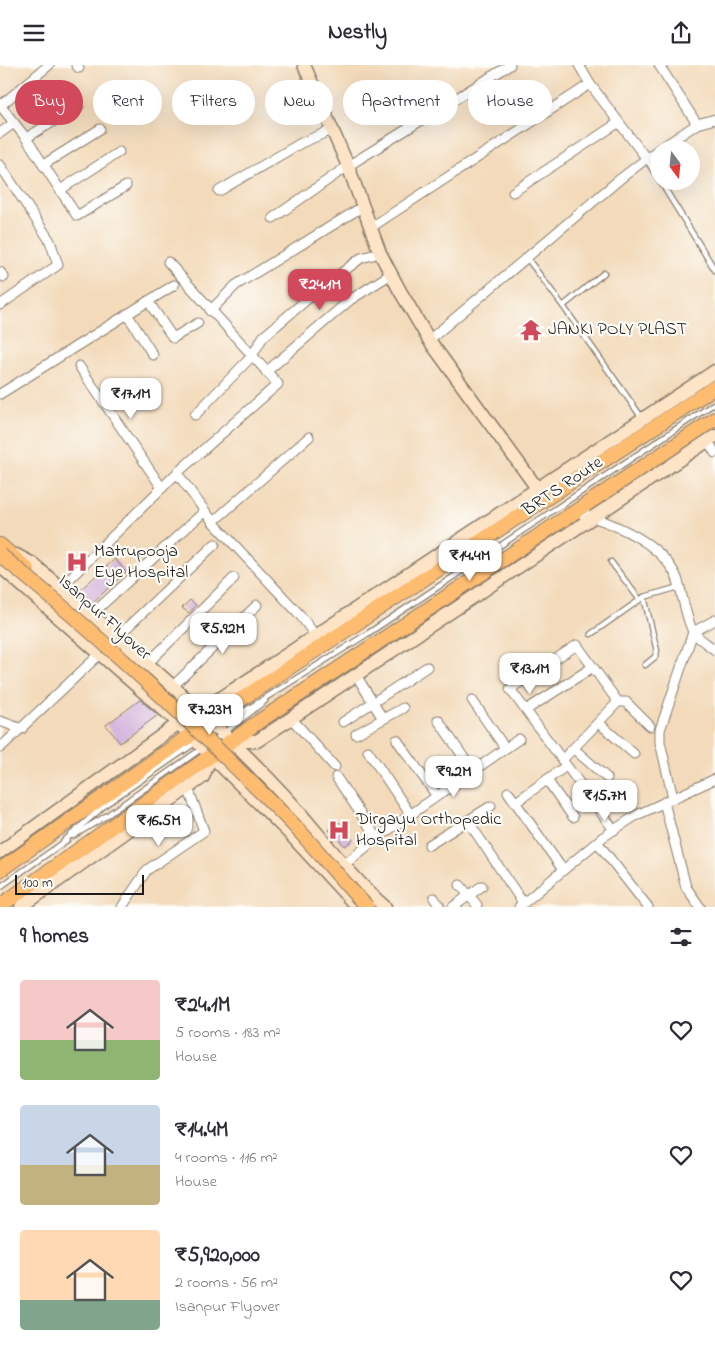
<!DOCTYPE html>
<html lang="en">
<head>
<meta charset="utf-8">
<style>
  :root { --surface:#fff; --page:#f2f2f3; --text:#2b2b33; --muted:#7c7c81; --accent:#d1495b }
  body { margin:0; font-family:"Indie Flower",sans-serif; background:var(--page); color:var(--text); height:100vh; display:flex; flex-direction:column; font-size:19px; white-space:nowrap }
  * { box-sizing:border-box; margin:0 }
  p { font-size:16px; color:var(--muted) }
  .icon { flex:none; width:28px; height:28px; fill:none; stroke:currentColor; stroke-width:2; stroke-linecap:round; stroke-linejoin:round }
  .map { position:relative; height:842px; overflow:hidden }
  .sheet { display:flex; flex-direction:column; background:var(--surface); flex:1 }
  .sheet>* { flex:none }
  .hud { position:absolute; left:15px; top:15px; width:685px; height:45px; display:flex; gap:10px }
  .needle { width:32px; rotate:165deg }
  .fabs { position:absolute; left:650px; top:75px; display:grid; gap:10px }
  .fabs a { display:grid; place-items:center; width:50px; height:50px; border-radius:50%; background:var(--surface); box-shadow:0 5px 20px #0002; font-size:25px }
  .scale { position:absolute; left:15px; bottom:12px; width:129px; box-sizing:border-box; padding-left:5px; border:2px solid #1c1c1c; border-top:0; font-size:14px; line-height:18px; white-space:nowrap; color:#1c1c1c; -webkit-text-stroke:4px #fdfcf7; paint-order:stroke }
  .price { position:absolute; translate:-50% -42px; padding:0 11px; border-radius:10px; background:#fff; color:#222; font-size:16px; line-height:32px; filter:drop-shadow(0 1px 2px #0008) }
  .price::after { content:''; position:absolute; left:50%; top:30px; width:15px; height:11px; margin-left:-8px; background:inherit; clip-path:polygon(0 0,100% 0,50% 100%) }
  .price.on { background:var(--accent); color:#fff }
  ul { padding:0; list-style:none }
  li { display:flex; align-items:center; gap:15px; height:125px; padding:0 20px }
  li span { display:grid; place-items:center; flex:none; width:140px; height:100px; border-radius:5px; color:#555 }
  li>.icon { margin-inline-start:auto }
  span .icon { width:60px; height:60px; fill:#fffc; stroke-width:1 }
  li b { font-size:21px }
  h2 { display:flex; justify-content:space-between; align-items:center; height:60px; padding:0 20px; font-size:21px }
  .chip { padding:0 18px; border-radius:22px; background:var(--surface); box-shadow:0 5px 20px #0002; font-size:18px; line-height:45px }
  .chip.on { background:var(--accent); color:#fff }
  header { display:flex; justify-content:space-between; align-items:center; height:65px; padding:0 20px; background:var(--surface); font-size:22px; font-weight:700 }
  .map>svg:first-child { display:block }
  .building { fill:#d6b6de }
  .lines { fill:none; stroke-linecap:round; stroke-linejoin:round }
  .lane-casing { stroke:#887b6b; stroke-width:7 }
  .street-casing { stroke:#887b6b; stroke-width:11 }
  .secondary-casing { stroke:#887b6b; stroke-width:15 }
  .primary-casing { stroke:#887b6b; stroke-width:16 }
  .lane { stroke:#fff; stroke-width:4.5 }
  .street { stroke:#fff; stroke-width:9 }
  .secondary { stroke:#fee4c6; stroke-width:12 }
  .primary { stroke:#fdbc70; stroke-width:14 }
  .primary-bridge-casing { stroke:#887b6b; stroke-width:16; stroke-linecap:butt }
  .primary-bridge { stroke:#fdbc70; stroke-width:14 }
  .labels { text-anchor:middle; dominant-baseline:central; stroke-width:4.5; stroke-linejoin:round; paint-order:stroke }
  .poi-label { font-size:18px; fill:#1c1c1c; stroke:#fdfcf7; text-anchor:start }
  .street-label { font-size:18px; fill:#1c1c1c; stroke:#fdfcf7 }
</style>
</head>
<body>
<header><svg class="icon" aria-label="menu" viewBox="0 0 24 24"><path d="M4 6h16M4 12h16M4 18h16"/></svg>Nestly<svg class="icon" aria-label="share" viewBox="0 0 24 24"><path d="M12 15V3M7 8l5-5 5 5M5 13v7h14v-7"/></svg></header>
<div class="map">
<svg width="715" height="842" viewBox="0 0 715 842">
  <rect width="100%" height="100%" fill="#fdfcf7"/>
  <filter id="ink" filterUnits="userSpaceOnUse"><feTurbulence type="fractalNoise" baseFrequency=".02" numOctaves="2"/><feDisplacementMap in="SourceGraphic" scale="10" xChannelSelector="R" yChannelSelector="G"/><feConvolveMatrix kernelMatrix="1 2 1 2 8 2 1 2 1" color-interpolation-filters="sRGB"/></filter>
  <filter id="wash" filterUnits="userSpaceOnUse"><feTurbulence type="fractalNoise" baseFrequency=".0096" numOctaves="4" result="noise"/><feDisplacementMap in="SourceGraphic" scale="20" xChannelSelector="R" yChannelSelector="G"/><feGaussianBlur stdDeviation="1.12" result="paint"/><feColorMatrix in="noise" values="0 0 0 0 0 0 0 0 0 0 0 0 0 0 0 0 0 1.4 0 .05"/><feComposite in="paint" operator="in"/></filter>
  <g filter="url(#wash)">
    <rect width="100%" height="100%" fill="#f3daba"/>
    <g id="blocks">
      <g class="building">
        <polygon points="115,494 126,507 92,538 80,525"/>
        <polygon points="190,535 196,540 189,548 182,543"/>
        <polygon points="140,635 158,650 120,678 106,660"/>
        <polygon points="339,757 353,775 345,781 329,765"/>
      </g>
    </g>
  </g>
  <g filter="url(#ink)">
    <use href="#blocks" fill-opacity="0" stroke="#887b6b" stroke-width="1"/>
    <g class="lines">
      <g class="lane-casing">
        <g id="lane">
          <polyline points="646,94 659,114"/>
          <polyline points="660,116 715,205"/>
          <polyline points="527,193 563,241"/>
          <polyline points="604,208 563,241 642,353"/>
          <polyline points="611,497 640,535"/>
          <polyline points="644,532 657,586 655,592 645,600"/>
          <polyline points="591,569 644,532 679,522"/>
          <polyline points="205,671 367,569 715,338"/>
          <polyline points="212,677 265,636"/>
          <polyline points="73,771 106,751 201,684"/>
          <polyline points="64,776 106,739 195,678"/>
          <polyline points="0,822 67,775"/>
        </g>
      </g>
      <g class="street-casing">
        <g id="street">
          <polyline points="76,0 79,3"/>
          <polyline points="659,0 697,59"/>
          <polyline points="590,19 646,93"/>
          <polyline points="0,40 26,73 77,151 126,121"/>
          <polyline points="0,41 49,0"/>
          <polyline points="0,68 14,58"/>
          <polyline points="26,73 79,41"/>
          <polyline points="660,84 697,59 715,54"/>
          <polyline points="0,100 50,176 58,200 0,240"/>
          <polyline points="43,100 100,64"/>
          <polyline points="60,125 119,87"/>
          <polyline points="219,126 301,78 332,65"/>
          <polyline points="513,127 618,58"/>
          <polyline points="273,153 348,101 510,0"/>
          <polyline points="370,163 590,19 579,0"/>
          <polyline points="168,197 278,319 177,408"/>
          <polyline points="0,207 4,212"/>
          <polyline points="148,236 173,273 198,258"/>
          <polyline points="210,246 236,220 362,142"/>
          <polyline points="127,249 153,290"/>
          <polyline points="429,275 620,114 659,84"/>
          <polyline points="79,301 162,423"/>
          <polyline points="266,307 350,235 391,209"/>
          <polyline points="0,329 174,220"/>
          <polyline points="195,350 252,291 263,272 311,231 361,193 380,188"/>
          <polyline points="708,376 715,388"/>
          <path d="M573,446C608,456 661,476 677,513C682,526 687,559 694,568C699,574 709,580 715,585"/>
          <polyline points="213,457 309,372"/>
          <polyline points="60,523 177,408 213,457 300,550 315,570"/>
          <polyline points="91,550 205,446"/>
          <polyline points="116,573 215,479"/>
          <polyline points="146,600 234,513"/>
          <polyline points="356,610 383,654"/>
          <polyline points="172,622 257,540"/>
          <polyline points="472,635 505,683"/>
          <polyline points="526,645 593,602"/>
          <polyline points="291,653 335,702"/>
          <polyline points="438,655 473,706"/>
          <polyline points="0,656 22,664"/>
          <polyline points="343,657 427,602"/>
          <polyline points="599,658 634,689"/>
          <polyline points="356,669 403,643"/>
          <polyline points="397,675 436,730"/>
          <polyline points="0,683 101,588"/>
          <polyline points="574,684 607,713"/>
          <polyline points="368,686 410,749"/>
          <polyline points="562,695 618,637 626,637 650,661"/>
          <polyline points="336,712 377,773"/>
          <polyline points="547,715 573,752"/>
          <polyline points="508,727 563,805"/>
          <polyline points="673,733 660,677 660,665 693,567 715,555"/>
          <polyline points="516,737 566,701"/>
          <polyline points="664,737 686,822 700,842"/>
          <polyline points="468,756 523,838"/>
          <polyline points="614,765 510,624 577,580 618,637"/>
          <polyline points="597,777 648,842"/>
          <polyline points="429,780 491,741"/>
          <polyline points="344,800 377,773 519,674"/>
          <polyline points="460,820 477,840"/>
          <polyline points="434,833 440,842"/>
          <polyline points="122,842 147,805 204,766 188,723"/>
          <polyline points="453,842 482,821"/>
          <polyline points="519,842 603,772 637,750 715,714"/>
        </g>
      </g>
      <g class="secondary-casing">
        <g id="secondary">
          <polyline points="304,0 348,101 380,188 400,226 429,275 542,430"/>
          <path d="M16,490L33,499C119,574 208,648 286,732C319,768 348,810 385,842"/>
          <polyline points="0,501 172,652 288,767 357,842"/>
          <polyline points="210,656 221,633 715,306"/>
          <polyline points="230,676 257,676 715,371"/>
          <polyline points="0,787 197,645 221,633"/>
          <polyline points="21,842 203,712 211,690"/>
        </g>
      </g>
      <g class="primary-casing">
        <g id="primary">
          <polyline points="0,480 28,505"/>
          <polyline points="0,805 234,639 715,322"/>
          <polyline points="0,841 258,657 715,354"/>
        </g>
      </g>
      <use href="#lane" class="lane"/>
      <use href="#street" class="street"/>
      <use href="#secondary" class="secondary"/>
      <use href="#primary" class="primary"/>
      <g class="primary-bridge-casing">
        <path id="primary-bridge" d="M0,490C101,571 194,660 286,752C314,780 339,813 367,842"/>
      </g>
      <use href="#primary-bridge" class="primary-bridge"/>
    </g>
  </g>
  <defs>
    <g id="temple-bare" transform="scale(1.725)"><path d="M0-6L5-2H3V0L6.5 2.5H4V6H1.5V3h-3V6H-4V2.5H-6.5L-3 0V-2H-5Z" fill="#d1495b" stroke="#fdfcf7" stroke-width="2.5" paint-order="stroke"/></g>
    <g id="hospital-bare" transform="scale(1.725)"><path d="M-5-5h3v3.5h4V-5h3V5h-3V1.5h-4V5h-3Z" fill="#d1495b" stroke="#fdfcf7" stroke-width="2.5" paint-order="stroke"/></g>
  </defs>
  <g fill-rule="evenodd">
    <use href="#temple-bare" x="531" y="265"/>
    <use href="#hospital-bare" x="77" y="497"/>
    <use href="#hospital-bare" x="339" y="765"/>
  </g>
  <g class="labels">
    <g class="poi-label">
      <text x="548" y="265">JANKI POLY PLAST</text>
      <text x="94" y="487">Matrupooja<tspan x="94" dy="21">Eye Hospital</tspan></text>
      <text x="356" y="755">Dirgayu Orthopedic<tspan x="356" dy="21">Hospital</tspan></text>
    </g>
    <g class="street-label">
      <text transform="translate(563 422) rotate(-34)">BRTS Route</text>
      <text transform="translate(104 553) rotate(42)">Isanpur Flyover</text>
    </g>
  </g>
</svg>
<div class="fabs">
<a><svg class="needle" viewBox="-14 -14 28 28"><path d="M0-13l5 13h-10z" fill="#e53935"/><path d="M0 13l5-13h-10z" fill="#7c7c81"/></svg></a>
</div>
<div class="scale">100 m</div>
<b class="price on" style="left:320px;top:246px">₹24.1M</b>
<b class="price" style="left:131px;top:355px">₹17.1M</b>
<b class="price" style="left:470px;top:517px">₹14.4M</b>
<b class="price" style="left:223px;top:590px">₹5.92M</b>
<b class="price" style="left:530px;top:630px">₹13.1M</b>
<b class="price" style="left:210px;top:671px">₹7.23M</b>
<b class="price" style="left:454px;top:733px">₹9.2M</b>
<b class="price" style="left:605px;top:757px">₹15.7M</b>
<b class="price" style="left:159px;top:782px">₹16.5M</b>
<div class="hud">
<a class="chip on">Buy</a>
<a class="chip">Rent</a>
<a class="chip">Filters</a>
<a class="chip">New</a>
<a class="chip">Apartment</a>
<a class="chip">House</a>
</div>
</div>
<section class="sheet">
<h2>9 homes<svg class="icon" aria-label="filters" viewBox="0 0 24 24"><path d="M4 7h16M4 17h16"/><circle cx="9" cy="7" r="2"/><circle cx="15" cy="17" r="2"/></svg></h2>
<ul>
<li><span style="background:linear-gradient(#f6c9c9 60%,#8fb573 0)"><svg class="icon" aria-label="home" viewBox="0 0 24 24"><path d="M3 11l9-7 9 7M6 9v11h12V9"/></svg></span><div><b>₹24.1M</b><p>5 rooms · 183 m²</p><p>House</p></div><svg class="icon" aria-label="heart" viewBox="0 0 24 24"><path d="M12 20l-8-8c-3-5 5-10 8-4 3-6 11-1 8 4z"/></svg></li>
<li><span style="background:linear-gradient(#c9d6e8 60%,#c2b280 0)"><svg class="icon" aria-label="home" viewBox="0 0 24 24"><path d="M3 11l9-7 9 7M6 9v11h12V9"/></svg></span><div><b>₹14.4M</b><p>4 rooms · 116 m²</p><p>House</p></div><svg class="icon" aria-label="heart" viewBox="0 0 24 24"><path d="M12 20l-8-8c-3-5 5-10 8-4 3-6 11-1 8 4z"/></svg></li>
<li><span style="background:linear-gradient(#ffd9b3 70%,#7fa58c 0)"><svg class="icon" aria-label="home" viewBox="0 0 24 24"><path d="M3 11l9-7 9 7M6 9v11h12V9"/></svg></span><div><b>₹5,920,000</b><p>2 rooms · 56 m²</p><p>Isanpur Flyover</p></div><svg class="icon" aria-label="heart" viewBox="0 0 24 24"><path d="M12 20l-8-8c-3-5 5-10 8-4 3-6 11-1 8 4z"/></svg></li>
</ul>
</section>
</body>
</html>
